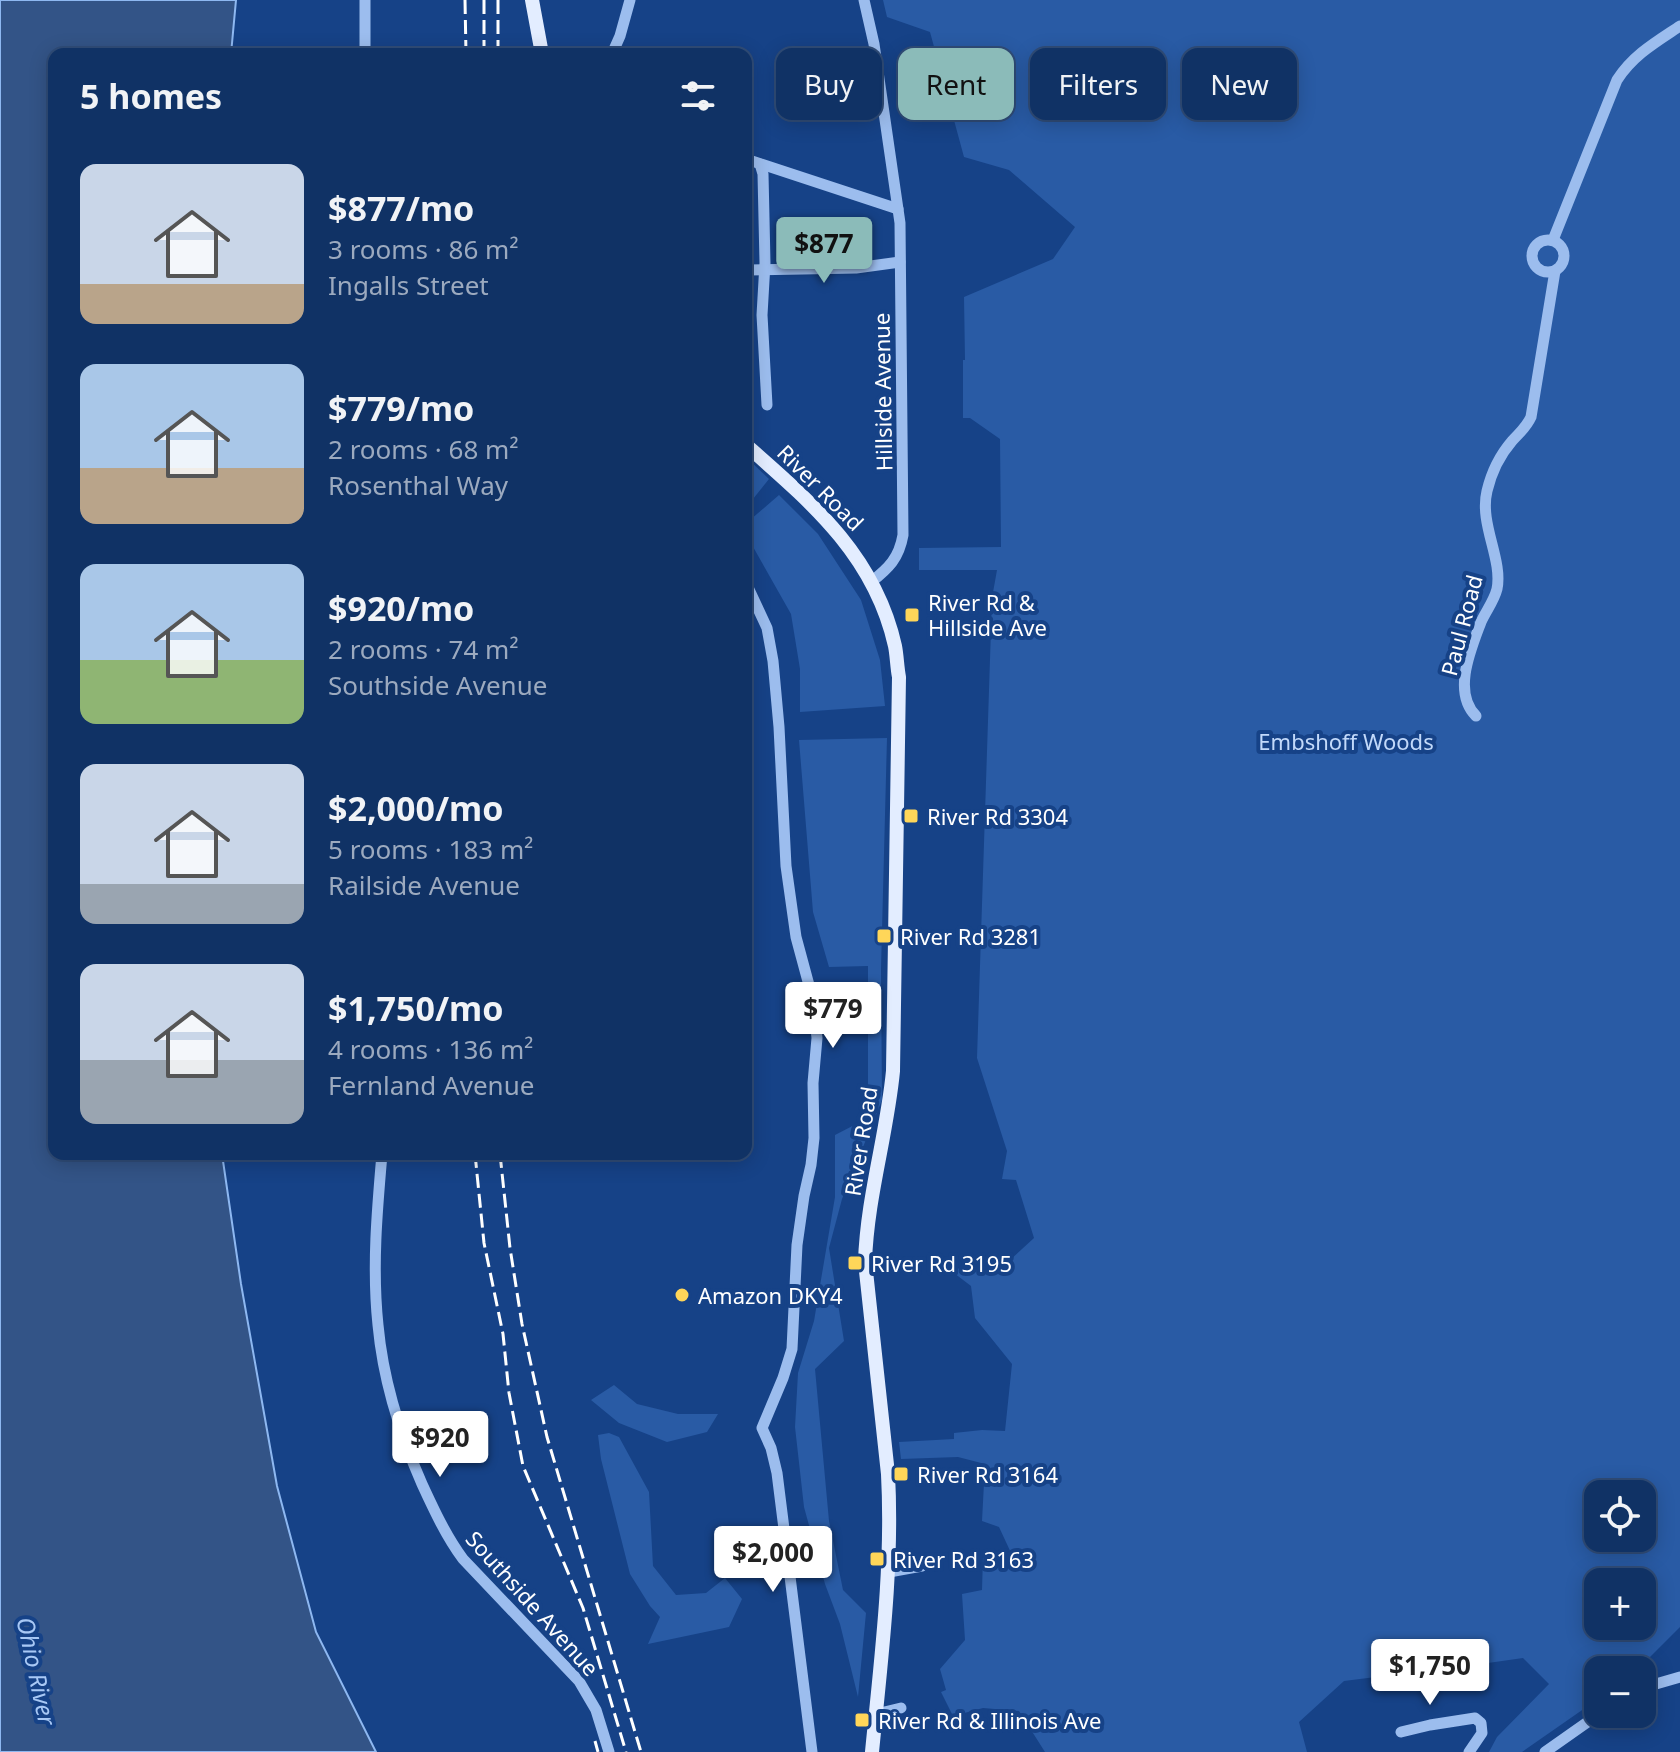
<!DOCTYPE html>
<html lang="en">
<head>
<meta charset="utf-8">
<style>
  :root { --surface:#103265; --page:#193a6b; --text:#f1f3f6; --muted:#9caabf; --line:#304d79; --accent:#8bbbb9 }
  body { margin:0; font-family:"Noto Sans",sans-serif; background:var(--page); color:var(--text); height:100vh; display:flex; flex-direction:column; font-size:30px; white-space:nowrap }
  * { box-sizing:border-box; margin:0 }
  p { font-size:26px; color:var(--muted) }
  .icon { flex:none; width:44px; height:44px; fill:none; stroke:currentColor; stroke-width:2; stroke-linecap:round; stroke-linejoin:round }
  .map { position:relative; flex:1; overflow:hidden }
  .details { position:absolute; left:48px; top:48px; width:704px; height:1112px; display:flex; flex-direction:column; background:var(--surface); border-radius:16px; box-shadow:0 4px 20px #0003,0 0 0 2px var(--line) }
  .details>* { flex:none }
  .hud { position:absolute; left:776px; top:48px; width:760px; height:72px; display:flex; gap:16px }
  .buttons { position:absolute; left:1584px; top:1480px; display:grid; gap:16px }
  .buttons a { display:grid; place-items:center; width:72px; height:72px; border-radius:16px; background:var(--surface); box-shadow:0 4px 20px #0003,0 0 0 2px var(--line); font-size:40px }
  .price { position:absolute; translate:-50% -68px; padding:0 18px; border-radius:8px; background:#fff; color:#222; font-size:26px; line-height:52px; filter:drop-shadow(0 2px 4px #0008) }
  .price::after { content:''; position:absolute; left:50%; top:48px; width:24px; height:18px; margin-left:-12px; background:inherit; clip-path:polygon(0 0,100% 0,50% 100%) }
  .price.on { background:var(--accent); color:#111 }
  ul { padding:0; list-style:none }
  li { display:flex; align-items:center; gap:24px; height:200px; padding:0 32px }
  li span { display:grid; place-items:center; flex:none; width:224px; height:160px; border-radius:16px; color:#555 }
  li>.icon { margin-inline-start:auto }
  span .icon { width:96px; height:96px; fill:#fffc; stroke-width:1 }
  li b { font-size:34px }
  h2 { display:flex; justify-content:space-between; align-items:center; height:96px; padding:0 32px; font-size:34px }
  .tag { padding:0 28px; border-radius:16px; background:var(--surface); box-shadow:0 4px 20px #0003,0 0 0 2px var(--line); font-size:28px; line-height:72px }
  .tag.on { background:var(--accent); color:#111 }
  .map>svg:first-child { display:block }
  .green { fill:#295ba5; fill-rule:evenodd }
  .water { fill:#335487; stroke:#8eb8f1; stroke-width:2 }
  .lines { fill:none; stroke-linecap:round; stroke-linejoin:round }
  .minor { stroke:#9cbdee; stroke-width:11 }
  .major { stroke:#e3edff; stroke-width:14 }
  .rail { stroke:#fff; stroke-width:3; stroke-dasharray:14 6; stroke-linecap:butt }
  .poi-dot { fill:#ffd659; stroke:#164287; stroke-width:3 }
  .labels { text-anchor:middle; dominant-baseline:central; stroke-width:8; stroke-linejoin:round; paint-order:stroke }
  .street-label { font-size:22px; fill:#fff; stroke:#164287 }
  .poi-label { font-size:22px; fill:#fff; stroke:#164287; text-anchor:start }
  .park-label { font-size:22px; fill:#c2d9fa; stroke:#164287 }
  .water-label { font-size:24px; font-style:italic; fill:#a8c8f5; stroke:#164287 }
</style>
</head>
<body>
<div class="map">
<svg width="1680" height="1752" viewBox="0 0 1680 1752">
  <rect width="100%" height="100%" fill="#164287"/>
  <g class="green">
    <path d="M883,0H1680V1627L1637,1670H1598V1699L1522,1752H1489L1497,1737L1549,1684L1523,1658L1481,1664L1466,1673L1463,1666L1344,1681L1299,1722L1307,1752H1045L1019,1711L983,1708L953,1716L941,1692L946,1690L940,1669L965,1640L962,1594L982,1590L983,1557L1012,1555L999,1527L982,1521L985,1464L958,1457L901,1459L899,1442L954,1439V1433L982,1430L1005,1431L1012,1364L975,1318L971,1286L950,1270L1010,1260L1034,1238L1016,1180L1002,1179L1007,1151L977,1058L992,598L997,570H919V548L1001,547L1000,439L970,418H963V360H965L964,297L1053,259L1075,227L1009,170L964,157L930,32L887,17ZM1598,1494H1642V1538H1598ZM1598,1582H1642V1626H1598Z"/>
    <polygon points="746,457 769,479 753,499 746,501"/>
    <polygon points="779,495 818,534 861,600 880,660 885,706 800,712 800,669 791,614 752,545 750,520"/>
    <polygon points="887,738 881,969 882,1100 842,1199 829,1248 844,1341 815,1369 829,1521 843,1590 866,1613 858,1697 840,1624 825,1584 804,1507 795,1427 798,1373 814,1321 835,1197 835,1135 868,1118 868,966 829,967 813,912 799,740"/>
    <polygon points="614,1385 637,1404 678,1414 718,1414 707,1432 667,1442 619,1423 591,1400"/>
    <polygon points="609,1433 619,1437 649,1492 653,1566 676,1595 706,1593 725,1578 742,1599 729,1627 648,1644 660,1617 650,1606 630,1574 601,1459 598,1435"/>
  </g>
  <polygon class="water" points="0,0 236,0 231,54 54,54 54,1154 222,1154 241,1284 277,1486 316,1632 376,1752 0,1752"/>
  <g class="lines">
    <g class="minor">
      <polyline points="365,0 365,54"/>
      <path d="M864,0L874,44L900,223L903,535C899,558 889,568 871,582"/>
      <polyline points="612,54 620,36 630,0"/>
      <polyline points="746,159 898,209"/>
      <polyline points="760,164 763,174 765,263 762,315 767,405"/>
      <circle cx="1548" cy="256" r="16"/>
      <path d="M1553,240L1617,80C1633,55 1656,42 1680,26"/>
      <polyline points="746,270 856,268 900,262"/>
      <polyline points="746,583 767,628 773,661 779,727 786,866 796,937 813,1000 817,1038 813,1083 814,1138 811,1165 804,1196 797,1245 792,1349 783,1378 762,1428 771,1448 777,1473 812,1752"/>
      <path d="M1476,716C1452,692 1471,649 1481,622C1486,611 1494,601 1497,589C1503,559 1479,524 1487,491C1491,474 1500,455 1512,441C1519,433 1526,428 1531,417L1555,271"/>
      <path d="M382,1154C377,1211 372,1268 378,1325C383,1380 400,1434 422,1484C434,1510 446,1536 463,1559L579,1681L596,1710L609,1752"/>
      <polyline points="889,1572 922,1566"/>
      <polyline points="1642,1688 1680,1677"/>
      <polyline points="876,1714 901,1708"/>
      <polyline points="1401,1732 1430,1725 1475,1718 1481,1723 1482,1733 1469,1752"/>
      <polyline points="1545,1752 1599,1714"/>
    </g>
    <g class="major">
      <polyline points="532,0 542,54"/>
      <path d="M746,445C812,503 875,556 895,646C897,656 897,667 899,677L893,1071C887,1135 867,1197 865,1262L888,1474C893,1567 881,1659 872,1752"/>
    </g>
    <g class="rail">
      <polyline points="465,0 466,54"/>
      <polyline points="484,0 484,54"/>
      <polyline points="498,0 498,54"/>
      <polyline points="475,1154 484,1243 503,1334 509,1393 523,1466 583,1608 626,1752"/>
      <polyline points="500,1154 510,1248 522,1324 547,1437 641,1752"/>
      <polyline points="595,1741 598,1752"/>
    </g>
  </g>
  <g class="poi-dot">
    <rect x="904" y="607" width="16" height="16" rx="4"/>
    <rect x="903" y="808" width="16" height="16" rx="4"/>
    <rect x="876" y="928" width="16" height="16" rx="4"/>
    <rect x="847" y="1255" width="16" height="16" rx="4"/>
    <circle cx="682" cy="1295" r="8"/>
    <rect x="893" y="1466" width="16" height="16" rx="4"/>
    <rect x="869" y="1551" width="16" height="16" rx="4"/>
    <rect x="854" y="1712" width="16" height="16" rx="4"/>
  </g>
  <g class="labels">
    <g class="street-label">
      <text transform="translate(882 392) rotate(-91)">Hillside Avenue</text>
      <text transform="translate(821 487) rotate(45)">River Road</text>
      <text transform="translate(1461 625) rotate(-75)">Paul Road</text>
      <text transform="translate(860 1141) rotate(-81)">River Road</text>
      <text transform="translate(533 1603) rotate(48)">Southside Avenue</text>
    </g>
    <g class="poi-label">
      <text x="928" y="602">River Rd &amp;<tspan x="928" dy="25">Hillside Ave</tspan></text>
      <text x="927" y="816">River Rd 3304</text>
      <text x="900" y="936">River Rd 3281</text>
      <text x="871" y="1263">River Rd 3195</text>
      <text x="698" y="1295">Amazon DKY4</text>
      <text x="917" y="1474">River Rd 3164</text>
      <text x="893" y="1559">River Rd 3163</text>
      <text x="878" y="1720">River Rd &amp; Illinois Ave</text>
    </g>
    <g class="park-label">
      <text x="1346" y="741">Embshoff Woods</text>
    </g>
    <g class="water-label">
      <text transform="translate(37 1671) rotate(78)">Ohio River</text>
    </g>
  </g>
</svg>
<div class="buttons">
<a><svg class="icon" aria-label="locate" viewBox="0 0 24 24"><circle cx="12" cy="12" r="6"/><path d="M12 2v4M12 18v4M2 12h4M18 12h4"/></svg></a>
<a>+</a>
<a>−</a>
</div>
<b class="price on" style="left:824px;top:285px">$877</b>
<b class="price" style="left:833px;top:1050px">$779</b>
<b class="price" style="left:440px;top:1479px">$920</b>
<b class="price" style="left:773px;top:1594px">$2,000</b>
<b class="price" style="left:1430px;top:1707px">$1,750</b>
<div class="hud">
<a class="tag">Buy</a>
<a class="tag on">Rent</a>
<a class="tag">Filters</a>
<a class="tag">New</a>
</div>
<section class="details">
<h2>5 homes<svg class="icon" aria-label="filters" viewBox="0 0 24 24"><path d="M4 7h16M4 17h16"/><circle cx="9" cy="7" r="2"/><circle cx="15" cy="17" r="2"/></svg></h2>
<ul>
<li><span style="background:linear-gradient(#c9d6e8 75%,#b9a48a 0)"><svg class="icon" aria-label="home" viewBox="0 0 24 24"><path d="M3 11l9-7 9 7M6 9v11h12V9"/></svg></span><div><b>$877/mo</b><p>3 rooms · 86 m²</p><p>Ingalls Street</p></div></li>
<li><span style="background:linear-gradient(#a9c7e8 65%,#b9a48a 0)"><svg class="icon" aria-label="home" viewBox="0 0 24 24"><path d="M3 11l9-7 9 7M6 9v11h12V9"/></svg></span><div><b>$779/mo</b><p>2 rooms · 68 m²</p><p>Rosenthal Way</p></div></li>
<li><span style="background:linear-gradient(#a9c7e8 60%,#8fb573 0)"><svg class="icon" aria-label="home" viewBox="0 0 24 24"><path d="M3 11l9-7 9 7M6 9v11h12V9"/></svg></span><div><b>$920/mo</b><p>2 rooms · 74 m²</p><p>Southside Avenue</p></div></li>
<li><span style="background:linear-gradient(#c9d6e8 75%,#9aa5b1 0)"><svg class="icon" aria-label="home" viewBox="0 0 24 24"><path d="M3 11l9-7 9 7M6 9v11h12V9"/></svg></span><div><b>$2,000/mo</b><p>5 rooms · 183 m²</p><p>Railside Avenue</p></div></li>
<li><span style="background:linear-gradient(#c9d6e8 60%,#9aa5b1 0)"><svg class="icon" aria-label="home" viewBox="0 0 24 24"><path d="M3 11l9-7 9 7M6 9v11h12V9"/></svg></span><div><b>$1,750/mo</b><p>4 rooms · 136 m²</p><p>Fernland Avenue</p></div></li>
</ul>
</section>
</div>
</body>
</html>
